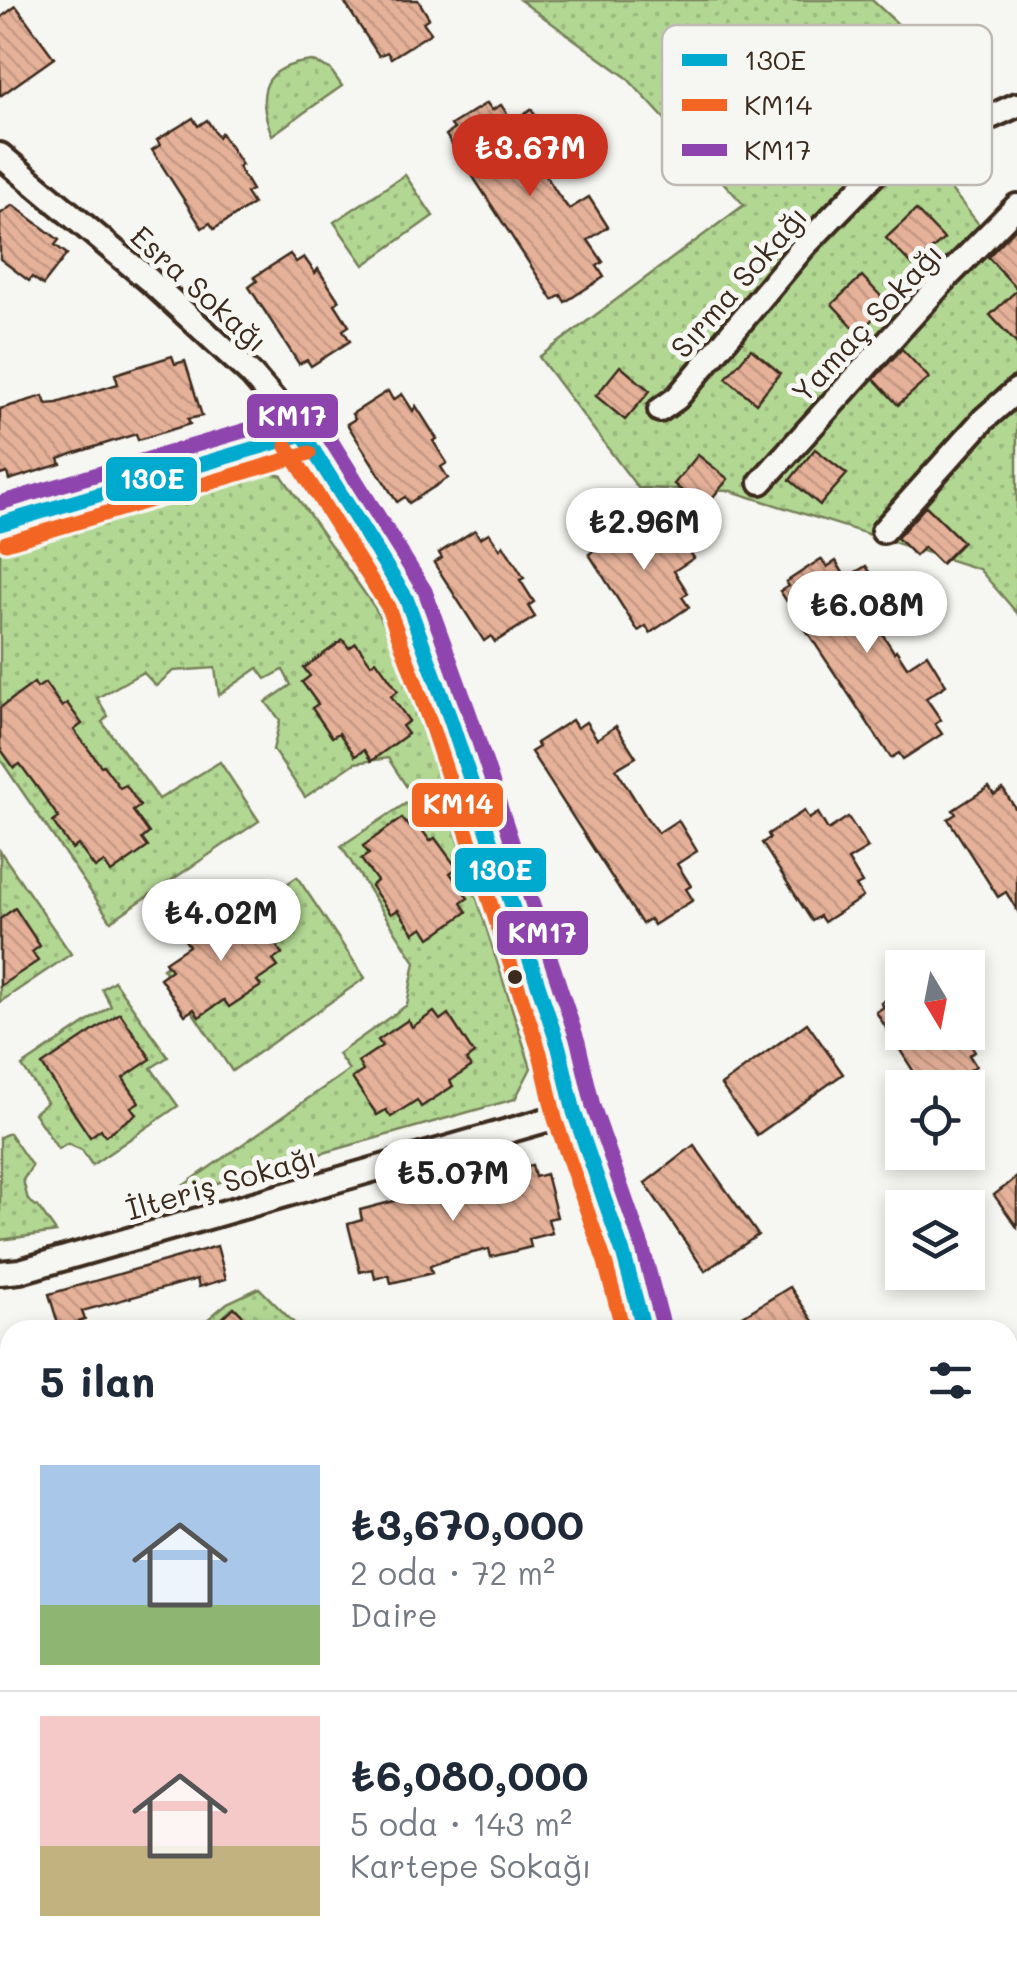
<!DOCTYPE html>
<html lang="tr">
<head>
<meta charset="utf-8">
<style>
  :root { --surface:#fff; --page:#f6f6f7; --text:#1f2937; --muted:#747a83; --line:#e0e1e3; --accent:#c8321e }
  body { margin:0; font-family:Mali,sans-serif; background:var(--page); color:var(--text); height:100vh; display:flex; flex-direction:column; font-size:38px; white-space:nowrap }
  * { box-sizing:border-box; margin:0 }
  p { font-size:32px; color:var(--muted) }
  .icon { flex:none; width:55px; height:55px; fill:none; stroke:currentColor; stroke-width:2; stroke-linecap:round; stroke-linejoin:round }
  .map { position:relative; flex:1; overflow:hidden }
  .details { position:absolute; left:0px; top:1320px; width:1018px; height:642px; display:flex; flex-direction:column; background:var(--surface); border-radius:30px 30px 0 0; box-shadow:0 5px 15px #0003 }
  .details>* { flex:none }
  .needle { width:65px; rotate:170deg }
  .controls { position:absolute; left:885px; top:950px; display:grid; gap:20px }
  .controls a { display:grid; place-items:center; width:100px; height:100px; border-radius:0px; background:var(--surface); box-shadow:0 5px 15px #0003; font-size:50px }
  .price { position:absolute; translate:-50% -85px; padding:0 22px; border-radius:35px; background:#fff; color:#222; font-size:32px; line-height:65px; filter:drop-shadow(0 2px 5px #0008) }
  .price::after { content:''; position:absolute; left:50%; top:60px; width:30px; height:22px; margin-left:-15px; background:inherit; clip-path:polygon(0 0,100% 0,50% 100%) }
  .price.current { background:var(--accent); color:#fff }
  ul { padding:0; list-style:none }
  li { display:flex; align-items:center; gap:30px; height:250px; padding:0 40px }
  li+li { border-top:2px solid var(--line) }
  li span { display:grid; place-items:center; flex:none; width:280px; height:200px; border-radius:0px; color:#555 }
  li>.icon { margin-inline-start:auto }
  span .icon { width:120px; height:120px; fill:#fffc; stroke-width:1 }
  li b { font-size:42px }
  h2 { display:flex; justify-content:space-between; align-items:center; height:120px; padding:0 40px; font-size:42px }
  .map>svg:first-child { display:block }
  .green { fill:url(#green-dots); stroke:#768058; stroke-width:2.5 }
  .building { fill:url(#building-back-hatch); stroke:#3b2a1e; stroke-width:2.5 }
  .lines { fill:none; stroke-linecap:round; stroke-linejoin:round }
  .minor-casing { stroke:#3b2a1e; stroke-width:30 }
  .minor { stroke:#f6f6f2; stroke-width:22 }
  .bus-1-casing { stroke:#f6f6f2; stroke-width:22 }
  .bus-2-casing { stroke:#f6f6f2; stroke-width:22 }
  .bus-3-casing { stroke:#f6f6f2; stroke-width:22 }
  .bus-1 { stroke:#00a9ce; stroke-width:15 }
  .bus-2 { stroke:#f26522; stroke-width:15 }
  .bus-3 { stroke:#8e44ad; stroke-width:15 }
  .bus-dot { fill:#3b2a1e; stroke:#f6f6f2; stroke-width:4 }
  .labels { text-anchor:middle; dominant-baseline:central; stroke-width:10; stroke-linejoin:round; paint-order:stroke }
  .street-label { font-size:30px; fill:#3b2a1e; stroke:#f6f6f2 }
  .key { fill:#f6f6f2; stroke:#beb9b2; stroke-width:2.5 }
  .key-label { font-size:28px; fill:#3b2a1e }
  .line-badge { stroke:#f6f6f2; stroke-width:4 }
  .badge-label { font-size:28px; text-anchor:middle; font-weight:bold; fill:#fff }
</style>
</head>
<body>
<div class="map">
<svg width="1017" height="1961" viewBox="0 0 1017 1961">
  <defs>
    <pattern id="green-dots" width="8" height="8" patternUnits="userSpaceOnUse" patternTransform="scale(2.5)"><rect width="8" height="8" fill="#b2d793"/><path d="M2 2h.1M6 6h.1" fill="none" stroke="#9ab97e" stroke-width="1.8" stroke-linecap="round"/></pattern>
    <pattern id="building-back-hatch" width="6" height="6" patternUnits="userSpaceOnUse" patternTransform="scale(2.5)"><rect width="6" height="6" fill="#e5b199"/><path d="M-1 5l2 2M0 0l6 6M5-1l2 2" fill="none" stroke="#c59883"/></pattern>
  </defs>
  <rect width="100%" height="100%" fill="#f6f6f2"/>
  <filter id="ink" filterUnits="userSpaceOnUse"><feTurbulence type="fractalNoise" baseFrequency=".01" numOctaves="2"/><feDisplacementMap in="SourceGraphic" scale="20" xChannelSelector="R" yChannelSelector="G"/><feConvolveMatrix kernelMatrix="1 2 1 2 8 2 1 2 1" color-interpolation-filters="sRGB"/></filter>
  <g filter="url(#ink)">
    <g class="green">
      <polygon points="520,0 872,0 900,26 925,157 981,227 1017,195 1017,613 979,569 731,491 638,488 539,357 744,205 626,77"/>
      <path d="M312,61L330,69L342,86L272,135C255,92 263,66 312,61Z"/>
      <polygon points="405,175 433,216 364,265 334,222"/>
      <polygon points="260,469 282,476 375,608 398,651 531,1068 515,1099 167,1197 349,1070 338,1054 407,1005 415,962 341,846 414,798 388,758 355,763 305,797 273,750 280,720 266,702 291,685 283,670 266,679 258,668 219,695 215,668 173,671 156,686 143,672 97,698 108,716 102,722 159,799 220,762 259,821 111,921 0,759 0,547"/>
      <polygon points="0,851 71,954 0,1002"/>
      <polygon points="297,877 365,978 232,1071 163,968"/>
      <polygon points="114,981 168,1057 151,1068 178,1106 92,1165 82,1150 68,1144 58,1149 34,1113 47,1102 22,1066 111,1006 102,989"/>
      <polygon points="9,1133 32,1166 23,1180 28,1200 39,1208 56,1232 0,1240 0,1137"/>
      <polygon points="259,1288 301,1330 188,1330 199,1327 227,1303"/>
      <polygon points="10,1399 10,1636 0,1638 0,1408"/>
      <polygon points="1017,1633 1017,1961 591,1961 586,1953 1008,1952 1008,1635"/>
      <polygon points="10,1685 10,1859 0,1862 0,1686"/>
    </g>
    <g class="building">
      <polygon points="343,0 418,0 429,18 423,22 431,33 391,58 387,52 379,56"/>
      <polygon points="16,6 54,58 0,96 0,18"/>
      <polygon points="487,103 492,110 501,105 512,121 531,109 551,139 531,152 557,193 569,209 589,197 608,227 588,240 603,262 597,266 604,277 565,302 561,295 553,300 446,135 454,129 451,125"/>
      <polygon points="193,118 198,126 207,120 218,137 221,133 242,165 238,167 252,190 246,193 253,204 214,229 210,223 202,228 152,150 160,145 157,140"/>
      <polygon points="13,205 59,240 55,245 67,254 43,285 32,277 29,281 0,259 0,214"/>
      <polygon points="916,210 944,239 913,266 886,238"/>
      <polygon points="1017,227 1017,289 988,257"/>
      <polygon points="290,254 296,262 304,257 315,273 318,269 339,301 335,304 349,326 343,330 350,341 311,366 307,360 299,364 249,287 257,281 254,277"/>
      <polygon points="862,276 889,305 858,332 832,304"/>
      <polygon points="1017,290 1017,344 990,315"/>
      <polygon points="751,349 780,373 756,403 726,378"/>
      <polygon points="902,349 929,378 898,405 874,379"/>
      <polygon points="172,356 175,364 185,361 202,416 188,419 190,424 138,440 136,434 72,454 59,459 61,464 9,480 7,473 0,475 0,409 43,396 46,404 57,403 118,384 115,374"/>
      <polygon points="620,366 650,391 625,420 596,396"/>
      <polygon points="388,391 393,400 402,394 413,411 416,406 437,439 433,441 447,463 441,467 448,478 409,503 405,497 397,502 347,424 355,419 352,414"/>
      <polygon points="815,449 847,474 820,505 790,480"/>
      <polygon points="698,455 728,479 703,509 674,484"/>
      <polygon points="926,506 963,542 941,564 924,547 915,556 897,538"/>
      <polygon points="630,521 635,529 644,523 655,540 674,528 694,558 674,571 688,593 682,597 689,607 650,633 646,626 638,631 589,554 597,548 594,544"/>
      <polygon points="475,530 480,538 489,533 500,549 503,545 524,578 520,580 534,602 528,606 535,617 495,642 491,636 484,641 434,563 442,558 439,553"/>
      <polygon points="821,559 827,567 836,561 846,578 866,566 886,596 866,609 894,652 896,650 907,667 927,654 946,685 926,698 941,720 935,724 942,734 903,759 899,753 891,758 780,591 789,586 786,582"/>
      <polygon points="343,640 349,648 356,643 371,664 376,660 398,691 391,696 409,721 402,726 408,734 371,761 364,750 355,756 339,733 332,737 312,708 318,704 302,682 310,676 304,668"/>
      <polygon points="34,683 37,688 45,683 62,707 67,703 82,724 74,730 101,766 103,765 120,788 126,785 140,806 133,811 149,833 142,839 148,847 111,873 104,862 95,868 78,845 72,849 53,822 59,818 37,787 20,764 14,768 0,748 0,708"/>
      <polygon points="572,720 577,728 586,722 597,739 616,726 636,757 616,769 646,817 658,833 678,820 697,851 677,864 691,886 686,889 693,900 654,925 650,919 642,924 531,752 539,747 536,743"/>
      <polygon points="989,787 994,795 1003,789 1017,811 1017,910 1006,892 998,897 948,819 956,814 953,810"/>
      <polygon points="804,811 809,819 818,813 828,830 848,817 868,848 848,860 862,883 856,886 863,897 824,922 820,916 812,921 762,843 770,838 768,834"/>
      <polygon points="402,818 408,826 415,820 430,841 435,838 457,868 450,873 468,898 461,903 467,912 430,938 423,927 414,933 398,910 391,914 371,886 377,881 361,859 369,854 363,846"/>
      <polygon points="15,908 40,946 32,952 38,961 0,986 0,919"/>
      <polygon points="242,911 247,919 255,914 282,954 273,960 278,967 257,981 261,986 229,1007 224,1000 199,1017 194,1009 185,1015 160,978 171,970 165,962 189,946 185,940 215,920 219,926"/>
      <polygon points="902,989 902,1032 963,1032 975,1052 969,1055 976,1066 943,1088 924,1088 876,1012 884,1007 881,1003"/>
      <polygon points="434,1012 440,1020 448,1014 474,1054 466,1060 471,1067 450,1081 453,1086 421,1107 417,1100 391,1117 386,1110 377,1115 352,1078 363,1071 358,1062 382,1046 378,1040 408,1020 412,1027"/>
      <polygon points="120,1013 151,1059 123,1078 139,1102 131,1107 136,1114 105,1136 101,1129 90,1137 42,1065"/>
      <polygon points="807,1023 843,1074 757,1135 721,1085"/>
      <polygon points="694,1145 758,1235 705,1271 645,1183"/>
      <polygon points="532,1165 535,1177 546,1174 557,1217 548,1219 552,1233 529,1239 531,1247 491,1257 489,1249 452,1258 430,1266 432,1273 391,1283 389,1275 375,1279 373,1269 360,1272 348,1224 362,1220 360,1210"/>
      <polygon points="1017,1177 1017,1227 994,1195"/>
      <polygon points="217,1246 226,1279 199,1287 197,1279 82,1311 85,1320 59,1327 49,1294"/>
      <polygon points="790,1287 819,1330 746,1330 738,1319"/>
      <polygon points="234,1307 257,1330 210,1330"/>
    </g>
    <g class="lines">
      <g class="minor-casing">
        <g id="minor">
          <polyline points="0,155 149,280 252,375 303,434 406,598 451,721 559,1048 574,1112 624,1256 644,1330"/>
          <polyline points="660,410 677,398 805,245 882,166 1017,105"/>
          <polyline points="761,482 947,277 1017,206"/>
          <polyline points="0,524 303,434"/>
          <polyline points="883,531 984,419 1017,390"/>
          <polyline points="0,1273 20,1271 574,1112"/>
          <polyline points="1008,1603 1017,1598"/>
          <polyline points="1008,1638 1017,1674"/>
          <polyline points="1008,1848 1017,1850"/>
          <polyline points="0,1890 10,1889"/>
          <polyline points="1016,1913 1017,1908"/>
          <polyline points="49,1952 55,1961"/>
          <polyline points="520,1952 524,1961"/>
          <polyline points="567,1952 571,1961"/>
          <polyline points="164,1961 174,1954"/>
        </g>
      </g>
      <use href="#minor" class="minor"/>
      <g class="bus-1-casing">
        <g id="bus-1">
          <polyline points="303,434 406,598 451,721 559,1048 574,1112 624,1256 644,1330"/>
          <polyline points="0,524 303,434"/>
        </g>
      </g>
      <g class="bus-2-casing">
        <g id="bus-2">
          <polyline points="286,445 388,607 432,728 540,1053 555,1119 605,1262 623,1330"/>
          <polyline points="6,543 309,453"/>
        </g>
      </g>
      <g class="bus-3-casing">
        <g id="bus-3">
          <polyline points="320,423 425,591 470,715 578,1042 593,1106 643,1249 663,1325"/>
          <polyline points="0,503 297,415"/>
        </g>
      </g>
      <use href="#bus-1" class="bus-1"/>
      <use href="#bus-2" class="bus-2"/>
      <use href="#bus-3" class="bus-3"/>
    </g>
  </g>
  <circle class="bus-dot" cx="515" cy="977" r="9"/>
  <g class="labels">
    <g class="street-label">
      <text transform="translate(738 281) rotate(-49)">Sırma Sokağı</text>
      <text transform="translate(200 288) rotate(42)">Esra Sokağı</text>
      <text transform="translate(866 322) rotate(-47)">Yamaç Sokağı</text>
      <text transform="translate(221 1182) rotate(-16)">İlteriş Sokağı</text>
    </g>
  </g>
  <rect x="662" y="25" width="330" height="160" rx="15" class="key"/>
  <rect x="682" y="54" width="45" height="12" fill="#00a9ce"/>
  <rect x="682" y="99" width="45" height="12" fill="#f26522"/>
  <rect x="682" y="144" width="45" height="12" fill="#8e44ad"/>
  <g class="key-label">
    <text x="744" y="70">130E</text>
    <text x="744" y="115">KM14</text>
    <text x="744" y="160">KM17</text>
  </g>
  <g class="line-badge">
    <rect x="245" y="392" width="95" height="48" rx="10" fill="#8e44ad"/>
    <rect x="104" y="455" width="95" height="48" rx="10" fill="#00a9ce"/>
    <rect x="410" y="781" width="95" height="48" rx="10" fill="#f26522"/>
    <rect x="453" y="846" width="95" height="48" rx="10" fill="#00a9ce"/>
    <rect x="495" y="909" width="95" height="48" rx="10" fill="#8e44ad"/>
  </g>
  <g class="badge-label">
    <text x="292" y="426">KM17</text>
    <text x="152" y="489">130E</text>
    <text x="458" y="814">KM14</text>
    <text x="500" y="880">130E</text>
    <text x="542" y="943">KM17</text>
  </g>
</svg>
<div class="controls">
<a><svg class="needle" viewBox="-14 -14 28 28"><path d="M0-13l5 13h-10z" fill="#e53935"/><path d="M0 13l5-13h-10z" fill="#747a83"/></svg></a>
<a><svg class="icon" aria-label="locate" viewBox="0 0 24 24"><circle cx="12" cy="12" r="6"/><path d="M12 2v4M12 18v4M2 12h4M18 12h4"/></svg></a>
<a><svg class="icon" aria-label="layers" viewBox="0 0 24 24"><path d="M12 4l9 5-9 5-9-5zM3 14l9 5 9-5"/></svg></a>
</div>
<b class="price current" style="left:530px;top:199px">₺3.67M</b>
<b class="price" style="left:644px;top:573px">₺2.96M</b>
<b class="price" style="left:867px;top:656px">₺6.08M</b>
<b class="price" style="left:221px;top:964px">₺4.02M</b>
<b class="price" style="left:453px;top:1224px">₺5.07M</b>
<section class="details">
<h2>5 ilan<svg class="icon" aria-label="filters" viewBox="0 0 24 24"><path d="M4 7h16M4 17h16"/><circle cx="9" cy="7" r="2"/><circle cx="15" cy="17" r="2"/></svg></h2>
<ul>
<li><span style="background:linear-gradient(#a9c7e8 70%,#8fb573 0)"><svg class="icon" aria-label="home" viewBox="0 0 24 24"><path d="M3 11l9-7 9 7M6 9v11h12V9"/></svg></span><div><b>₺3,670,000</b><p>2 oda · 72 m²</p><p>Daire</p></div></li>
<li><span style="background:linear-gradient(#f6c9c9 65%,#c2b280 0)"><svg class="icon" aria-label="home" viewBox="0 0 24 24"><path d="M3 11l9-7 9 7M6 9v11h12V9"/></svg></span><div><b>₺6,080,000</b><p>5 oda · 143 m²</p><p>Kartepe Sokağı</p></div></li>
</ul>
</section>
</div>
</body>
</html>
